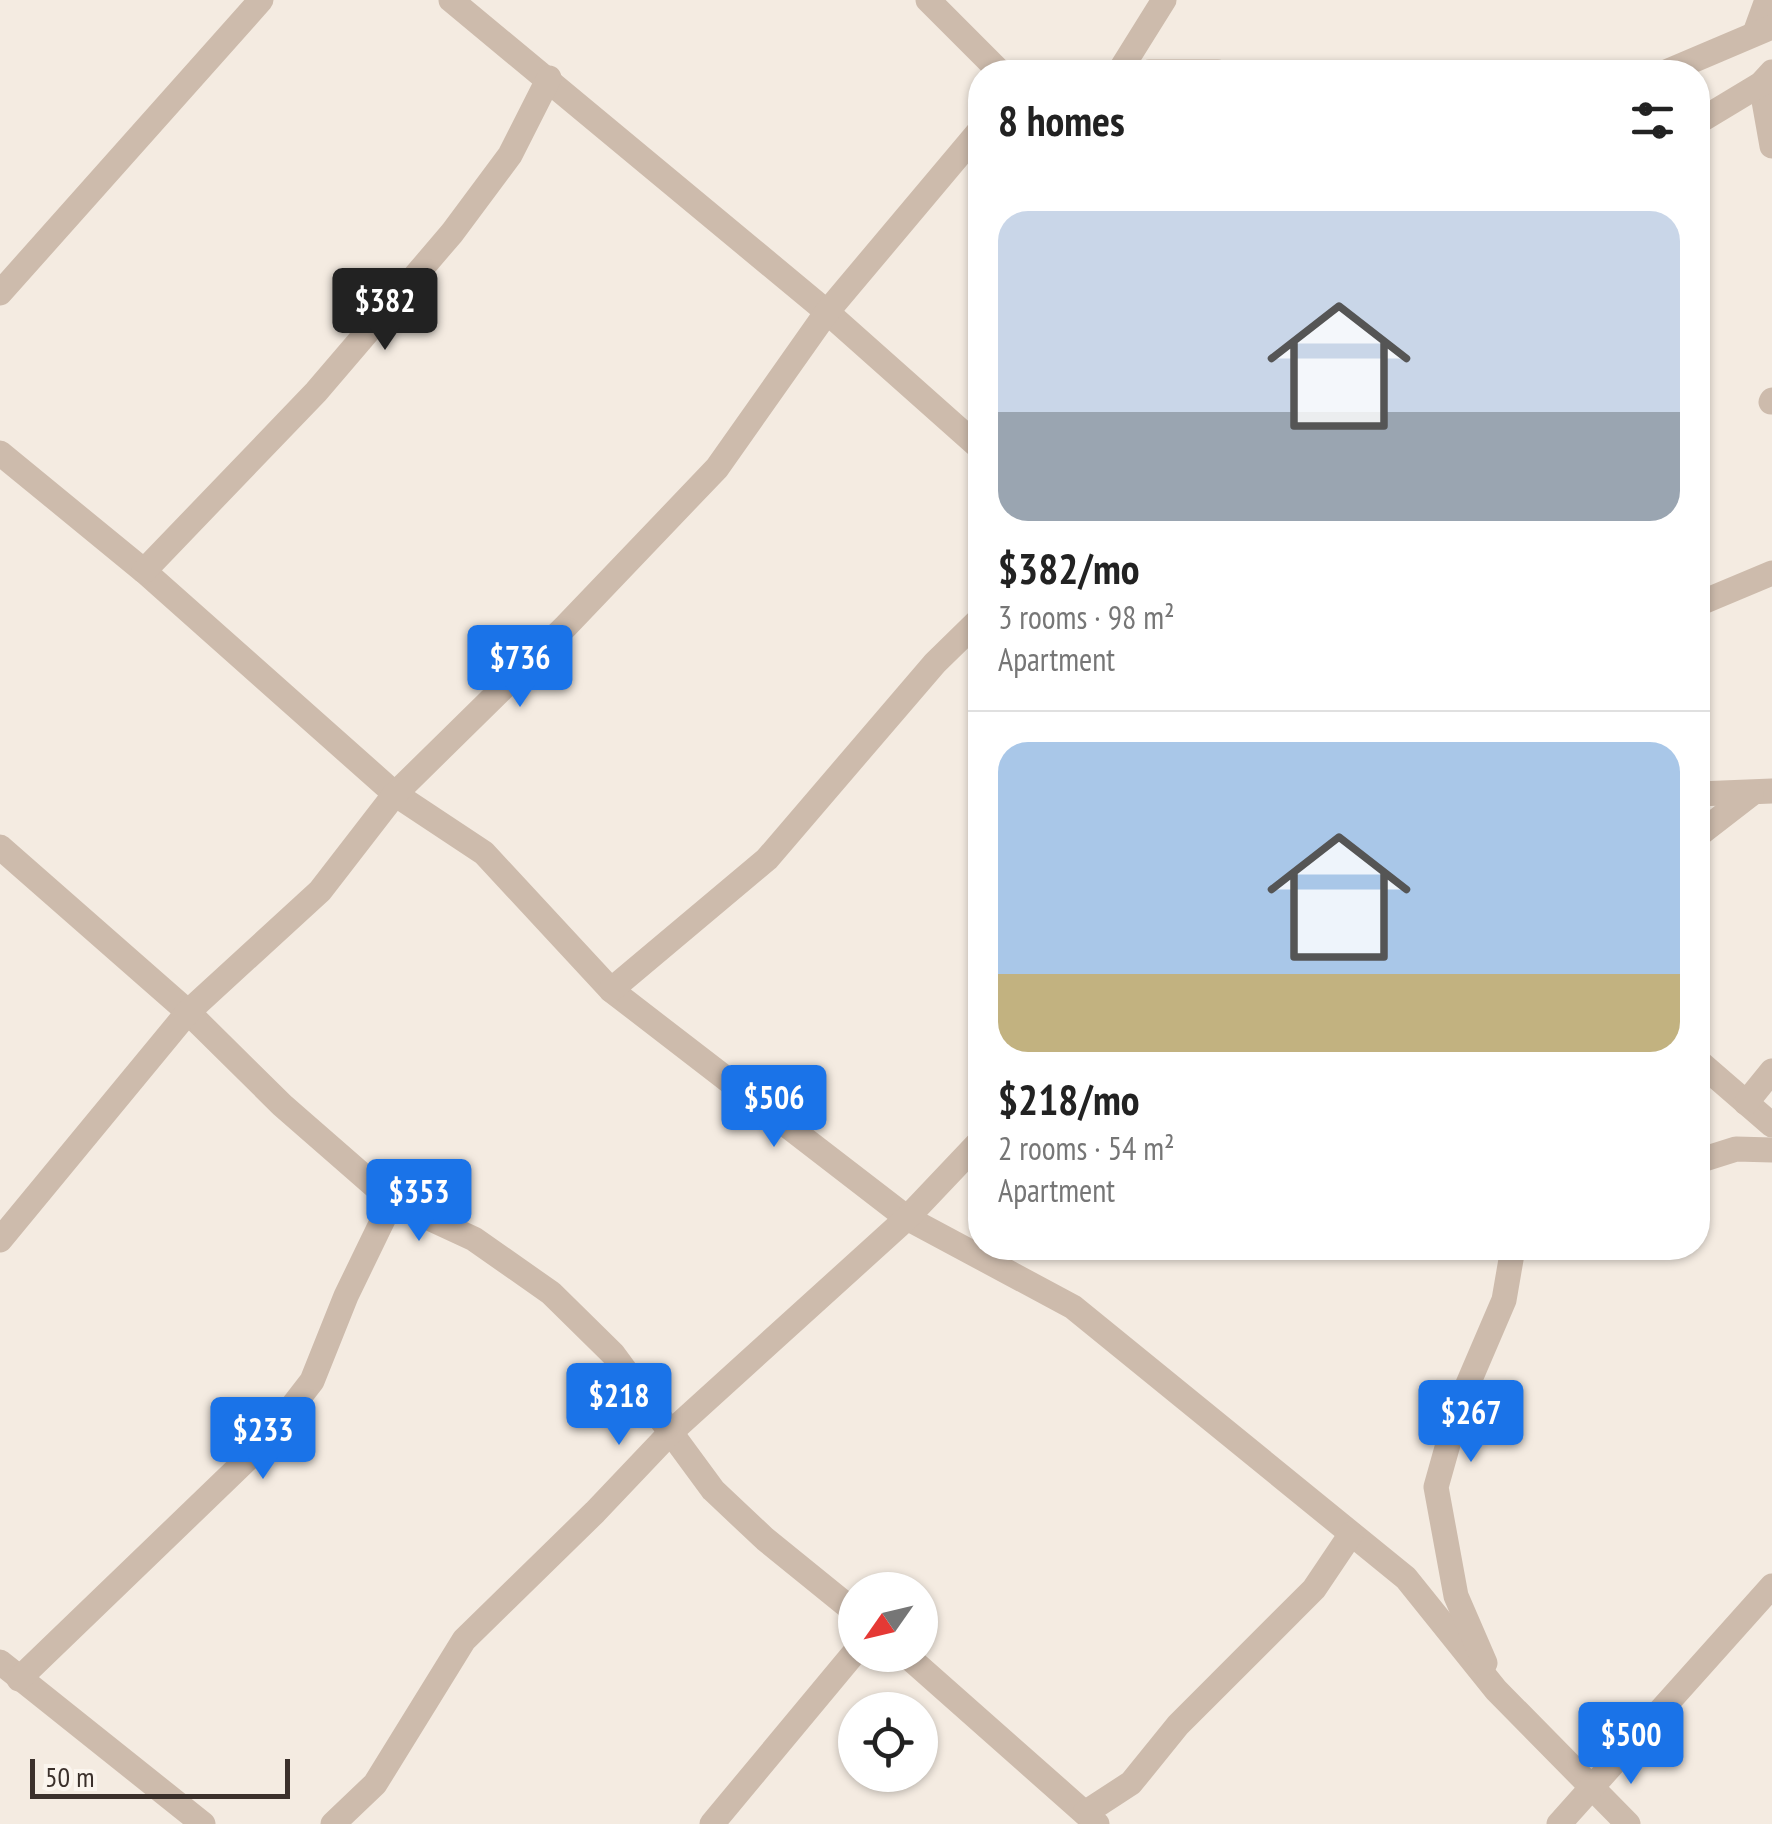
<!DOCTYPE html>
<html lang="en">
<head>
<meta charset="utf-8">
<style>
  :root { --surface:#fff; --page:#f2f2f2; --text:#222; --muted:#767676; --line:#e0e0e0; --accent:#1a73e8 }
  body { margin:0; font-family:"PT Sans Narrow",sans-serif; background:var(--page); color:var(--text); height:100vh; display:flex; flex-direction:column; font-size:38px; white-space:nowrap }
  * { box-sizing:border-box; margin:0 }
  p { font-size:32px; color:var(--muted) }
  .icon { flex:none; width:55px; height:55px; fill:none; stroke:currentColor; stroke-width:2; stroke-linecap:round; stroke-linejoin:round }
  .map { position:relative; flex:1; overflow:hidden }
  .side { position:absolute; left:968px; top:60px; width:742px; height:1200px; display:flex; flex-direction:column; background:var(--surface); border-radius:40px; box-shadow:0 2px 8px #0004 }
  .side>* { flex:none }
  .needle { width:65px; rotate:236deg }
  .controls { position:absolute; left:838px; top:1572px; display:grid; gap:20px }
  .controls a { display:grid; place-items:center; width:100px; height:100px; border-radius:50%; background:var(--surface); box-shadow:0 2px 8px #0004; font-size:50px }
  .scale { position:absolute; left:30px; bottom:25px; width:260px; box-sizing:border-box; padding-left:10px; border:5px solid #3b302b; border-top:0; font-size:28px; line-height:35px; white-space:nowrap; color:#3b302b; -webkit-text-stroke:8px #fbf5ee; paint-order:stroke }
  .price { position:absolute; translate:-50% -85px; padding:0 22px; border-radius:10px; background:var(--accent); color:#fff; font-size:32px; line-height:65px; filter:drop-shadow(0 2px 5px #0008) }
  .price::after { content:''; position:absolute; left:50%; top:60px; width:30px; height:22px; margin-left:-15px; background:inherit; clip-path:polygon(0 0,100% 0,50% 100%) }
  .price.active { background:#222; color:#fff }
  ul { padding:0; list-style:none }
  li { display:grid; align-content:center; gap:20px; height:530px; padding:0 30px }
  li+li { border-top:2px solid var(--line) }
  li span { display:grid; place-items:center; height:310px; border-radius:30px; color:#555 }
  li>.icon { margin-inline-start:auto }
  span .icon { width:180px; height:180px; fill:#fffc; stroke-width:1 }
  li b { font-size:42px }
  h2 { display:flex; justify-content:space-between; align-items:center; height:120px; padding:0 30px; font-size:42px }
  .map>svg:first-child { display:block }
  .lines { fill:none; stroke-linecap:round; stroke-linejoin:round }
  .street { stroke:#cdbbac; stroke-width:25 }
</style>
</head>
<body>
<div class="map">
<svg width="1772" height="1824" viewBox="0 0 1772 1824">
  <rect width="100%" height="100%" fill="#f4ebe1"/>
  <g class="lines">
    <g class="street">
      <polyline points="451,0 827,312 980,448"/>
      <polyline points="928,0 1000,72"/>
      <polyline points="1755,33 1767,0"/>
      <polyline points="1119,72 1164,0"/>
      <polyline points="1149,72 1218,72"/>
      <polyline points="1666,72 1772,27"/>
      <polyline points="1761,84 1772,146"/>
      <polyline points="1698,122 1761,84 1772,72"/>
      <polyline points="0,293 261,0"/>
      <polyline points="1771,402 1772,400"/>
      <polyline points="0,453 144,571 395,794 484,853 611,990 907,1218 1073,1307 1406,1578 1496,1690 1628,1824"/>
      <polyline points="144,571 316,392 452,233 510,155 549,78"/>
      <polyline points="1698,604 1772,573"/>
      <polyline points="1698,794 1772,791"/>
      <polyline points="1698,835 1751,794"/>
      <polyline points="0,847 188,1012 282,1105 392,1201 474,1239 551,1293 613,1354 713,1490 765,1539 855,1612"/>
      <polyline points="611,990 767,859 935,663 980,619"/>
      <polyline points="1698,1061 1772,1125"/>
      <polyline points="1746,1103 1772,1071"/>
      <polyline points="1698,1161 1736,1149 1772,1150"/>
      <polyline points="0,1240 188,1012 320,891 395,794 566,626 717,468 827,312 980,130"/>
      <polyline points="906,1655 1097,1824"/>
      <polyline points="0,1662 203,1824"/>
      <polyline points="1485,1663 1456,1596 1436,1487 1459,1405 1504,1300 1513,1248"/>
      <polyline points="19,1679 264,1443 312,1381 346,1296 392,1201"/>
      <polyline points="1085,1813 1131,1783 1178,1725 1314,1589 1351,1534"/>
      <polyline points="333,1824 375,1784 464,1640 595,1512 671,1432 907,1218 980,1141"/>
      <polyline points="712,1824 855,1652"/>
      <polyline points="1559,1824 1772,1586"/>
    </g>
  </g>
</svg>
<div class="controls">
<a><svg class="needle" viewBox="-14 -14 28 28"><path d="M0-13l5 13h-10z" fill="#e53935"/><path d="M0 13l5-13h-10z" fill="#767676"/></svg></a>
<a><svg class="icon" aria-label="locate" viewBox="0 0 24 24"><circle cx="12" cy="12" r="6"/><path d="M12 2v4M12 18v4M2 12h4M18 12h4"/></svg></a>
</div>
<div class="scale">50 m</div>
<b class="price active" style="left:385px;top:353px">$382</b>
<b class="price" style="left:520px;top:710px">$736</b>
<b class="price" style="left:774px;top:1150px">$506</b>
<b class="price" style="left:419px;top:1244px">$353</b>
<b class="price" style="left:619px;top:1448px">$218</b>
<b class="price" style="left:1471px;top:1465px">$267</b>
<b class="price" style="left:263px;top:1482px">$233</b>
<b class="price" style="left:1631px;top:1787px">$500</b>
<section class="side">
<h2>8 homes<svg class="icon" aria-label="filters" viewBox="0 0 24 24"><path d="M4 7h16M4 17h16"/><circle cx="9" cy="7" r="2"/><circle cx="15" cy="17" r="2"/></svg></h2>
<ul>
<li><span style="background:linear-gradient(#c9d6e8 65%,#9aa5b1 0)"><svg class="icon" aria-label="home" viewBox="0 0 24 24"><path d="M3 11l9-7 9 7M6 9v11h12V9"/></svg></span><div><b>$382/mo</b><p>3 rooms · 98 m²</p><p>Apartment</p></div></li>
<li><span style="background:linear-gradient(#a9c7e8 75%,#c2b280 0)"><svg class="icon" aria-label="home" viewBox="0 0 24 24"><path d="M3 11l9-7 9 7M6 9v11h12V9"/></svg></span><div><b>$218/mo</b><p>2 rooms · 54 m²</p><p>Apartment</p></div></li>
</ul>
</section>
</div>
</body>
</html>
